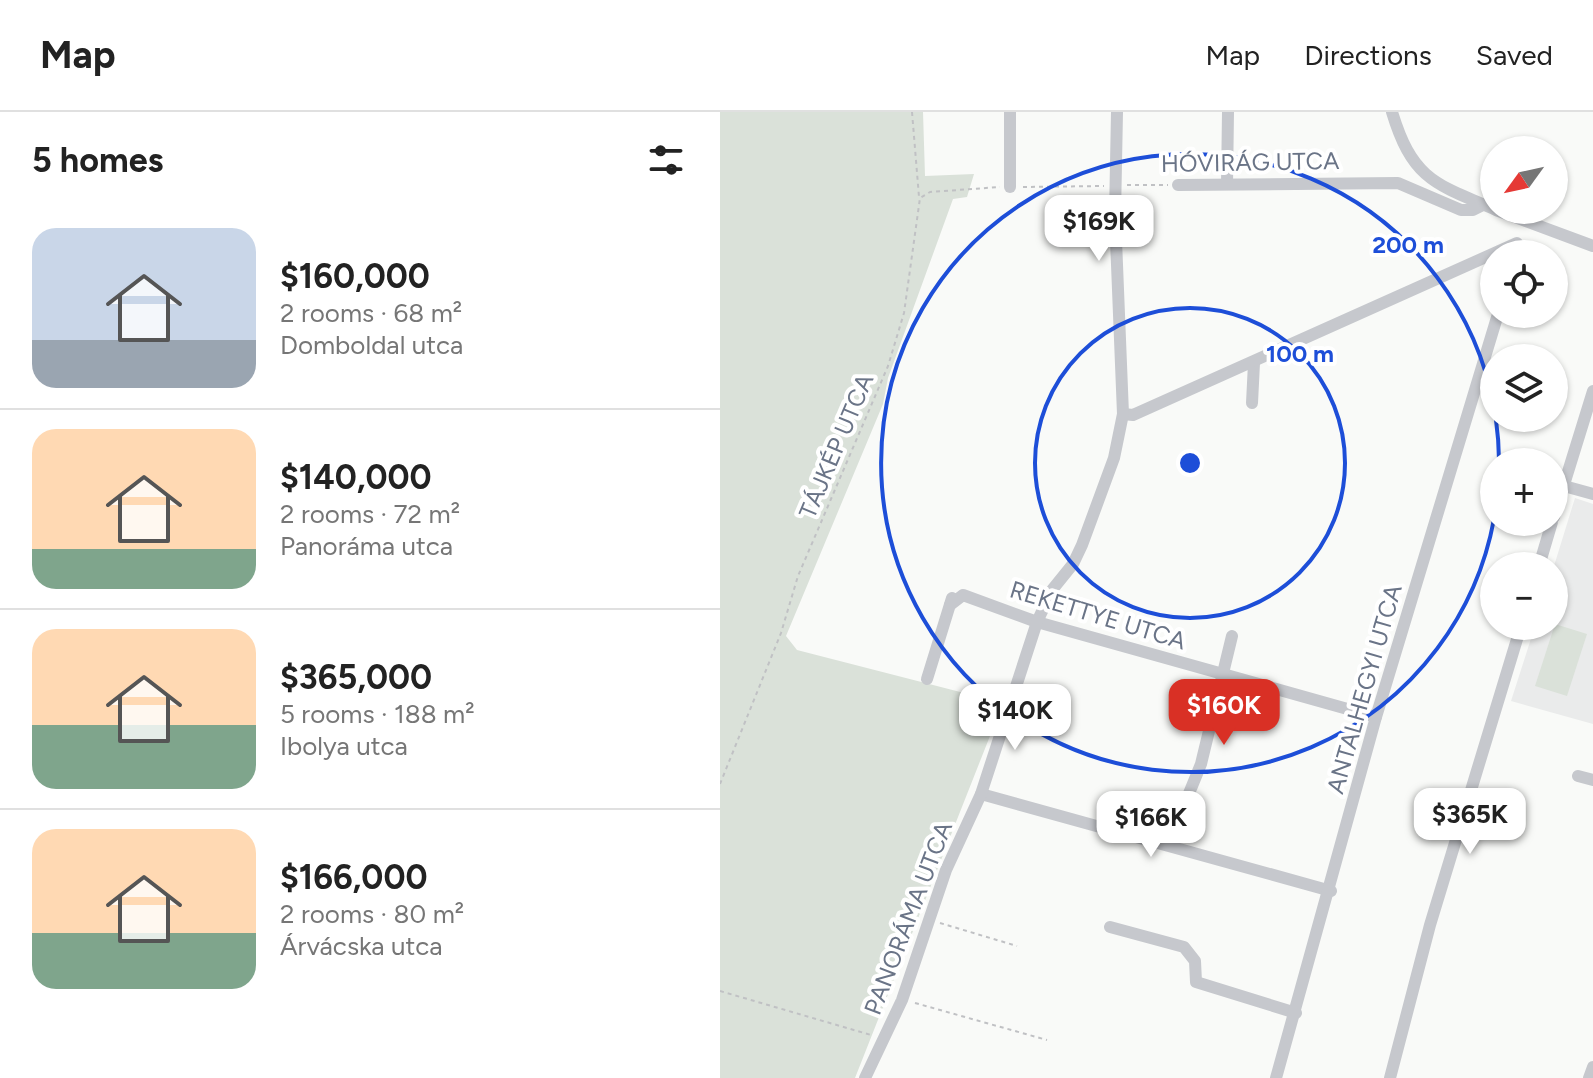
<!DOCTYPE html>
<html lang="en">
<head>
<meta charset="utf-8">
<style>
  :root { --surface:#fff; --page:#f2f2f2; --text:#222; --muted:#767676; --line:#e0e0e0; --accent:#d93025 }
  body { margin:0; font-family:Figtree,sans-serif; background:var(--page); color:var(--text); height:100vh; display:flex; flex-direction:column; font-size:30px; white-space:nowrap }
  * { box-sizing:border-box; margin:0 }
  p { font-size:26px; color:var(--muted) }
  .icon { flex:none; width:44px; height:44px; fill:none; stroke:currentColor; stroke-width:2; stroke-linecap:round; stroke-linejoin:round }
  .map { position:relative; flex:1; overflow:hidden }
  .drawer { display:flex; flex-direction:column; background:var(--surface); width:720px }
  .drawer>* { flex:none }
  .needle { width:52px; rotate:237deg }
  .fabs { position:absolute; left:760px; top:24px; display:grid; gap:16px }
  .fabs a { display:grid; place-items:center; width:88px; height:88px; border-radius:50%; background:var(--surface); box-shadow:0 2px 6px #0004; font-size:40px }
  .price { position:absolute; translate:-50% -68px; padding:0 18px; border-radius:16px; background:#fff; color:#222; font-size:26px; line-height:52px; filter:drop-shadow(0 2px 4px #0008) }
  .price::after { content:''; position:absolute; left:50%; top:48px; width:24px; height:18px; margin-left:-12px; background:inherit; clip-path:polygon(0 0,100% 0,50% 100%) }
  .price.active { background:var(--accent); color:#fff }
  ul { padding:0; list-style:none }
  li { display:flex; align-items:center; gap:24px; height:200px; padding:0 32px }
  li+li { border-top:2px solid var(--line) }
  li span { display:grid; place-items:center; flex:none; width:224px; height:160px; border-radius:24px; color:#555 }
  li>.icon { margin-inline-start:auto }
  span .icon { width:96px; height:96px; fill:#fffc; stroke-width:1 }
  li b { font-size:34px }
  h2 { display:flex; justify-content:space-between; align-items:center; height:96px; padding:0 32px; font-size:34px }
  header { display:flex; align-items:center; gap:48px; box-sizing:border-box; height:112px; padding:0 40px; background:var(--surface); border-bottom:2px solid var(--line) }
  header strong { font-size:38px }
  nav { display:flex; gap:44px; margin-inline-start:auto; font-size:28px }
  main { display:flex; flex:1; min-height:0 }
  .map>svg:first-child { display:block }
  .built { fill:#eaebeb }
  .green { fill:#dae1d9 }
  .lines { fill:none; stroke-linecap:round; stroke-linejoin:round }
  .path { stroke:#c0c1c4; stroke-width:2; stroke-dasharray:4 4; stroke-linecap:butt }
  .minor { stroke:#c6c8cd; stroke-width:12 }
  .ring { fill:none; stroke:#1d4ed8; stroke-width:4 }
  .labels { text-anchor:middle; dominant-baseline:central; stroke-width:8; stroke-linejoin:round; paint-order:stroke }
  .street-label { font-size:24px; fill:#6a7487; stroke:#fff }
  .centre { fill:#1d4ed8; stroke:#fff; stroke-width:4 }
  .ring-label { font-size:24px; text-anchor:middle; font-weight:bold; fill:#1d4ed8; stroke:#fff; stroke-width:8; stroke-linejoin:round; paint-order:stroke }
</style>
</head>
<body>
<header>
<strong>Map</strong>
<nav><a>Map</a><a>Directions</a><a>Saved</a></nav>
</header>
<main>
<section class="drawer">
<h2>5 homes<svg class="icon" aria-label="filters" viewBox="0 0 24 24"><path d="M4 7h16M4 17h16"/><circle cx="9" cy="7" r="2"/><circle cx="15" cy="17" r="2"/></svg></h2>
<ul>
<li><span style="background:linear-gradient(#c9d6e8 70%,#9aa5b1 0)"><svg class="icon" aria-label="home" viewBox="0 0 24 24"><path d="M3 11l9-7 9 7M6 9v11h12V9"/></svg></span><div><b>$160,000</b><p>2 rooms · 68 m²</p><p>Domboldal utca</p></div></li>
<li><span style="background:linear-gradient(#ffd9b3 75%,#7fa58c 0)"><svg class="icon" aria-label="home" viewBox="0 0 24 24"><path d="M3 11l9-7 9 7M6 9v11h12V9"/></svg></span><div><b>$140,000</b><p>2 rooms · 72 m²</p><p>Panoráma utca</p></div></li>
<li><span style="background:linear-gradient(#ffd9b3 60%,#7fa58c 0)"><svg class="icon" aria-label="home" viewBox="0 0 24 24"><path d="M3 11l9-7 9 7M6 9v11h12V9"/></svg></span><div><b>$365,000</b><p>5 rooms · 188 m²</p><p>Ibolya utca</p></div></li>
<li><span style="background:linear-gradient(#ffd9b3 65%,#7fa58c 0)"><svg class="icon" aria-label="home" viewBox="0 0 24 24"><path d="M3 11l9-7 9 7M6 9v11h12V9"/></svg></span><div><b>$166,000</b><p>2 rooms · 80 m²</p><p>Árvácska utca</p></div></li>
</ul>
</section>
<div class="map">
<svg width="873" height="966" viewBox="0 0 873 966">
  <rect width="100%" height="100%" fill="#f9faf8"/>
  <polygon class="built" points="855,386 873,392 873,612 791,589 815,514 834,514 834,454"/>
  <g class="green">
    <polygon points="0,0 203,0 205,64 254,62 247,85 233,87 168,266 163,292 66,524 77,538 283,591 135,966 0,966"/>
    <polygon points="835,512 867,522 847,584 815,574"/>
  </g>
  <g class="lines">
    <g class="path">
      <polyline points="192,0 199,85"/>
      <polyline points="407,73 448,73"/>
      <polyline points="303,75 384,74"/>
      <polyline points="0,672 61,521 78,464 168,254 184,201 200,86 210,80 280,75"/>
      <polyline points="220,811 297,834"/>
      <polyline points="0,879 151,923"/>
      <polyline points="195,891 327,928"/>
    </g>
    <g class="minor">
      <polyline points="290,0 290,75"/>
      <path d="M672,0C692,66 714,72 774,97"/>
      <polyline points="507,72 508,0"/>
      <polyline points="458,73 678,71 741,98 753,98 763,93"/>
      <polyline points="776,98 873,134"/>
      <polyline points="532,291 534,251"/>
      <polyline points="403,302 413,303 797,131"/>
      <polyline points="844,374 873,382"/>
      <polyline points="834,405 873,279"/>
      <polyline points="819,454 832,410"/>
      <polyline points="230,493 243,483 317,510 656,605"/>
      <polyline points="207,567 232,486"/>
      <polyline points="858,664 873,668"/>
      <polyline points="261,682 611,779"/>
      <polyline points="448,733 481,652 512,524"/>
      <polyline points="390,815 464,835 475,849 476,870 576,901"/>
      <polyline points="145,966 182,888 226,758 261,682 317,510 332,478 353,452 362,433 394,346 403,302 395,103 397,0"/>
      <polyline points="556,966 656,605 778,202"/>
      <polyline points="670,966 710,813 801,514"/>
      <polyline points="869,966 873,955"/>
    </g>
  </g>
  <g class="ring">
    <circle cx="470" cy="351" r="155"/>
    <path d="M774 407A309 309 0 1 1 774 295M776 308A309 309 0 0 1 779 348"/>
  </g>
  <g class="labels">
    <g class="street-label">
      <text transform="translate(530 50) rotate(-1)">HÓVIRÁG UTCA</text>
      <text transform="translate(116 334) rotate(-67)">TÁJKÉP UTCA</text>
      <text transform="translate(378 503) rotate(17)">REKETTYE UTCA</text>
      <text transform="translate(644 577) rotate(-74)">ANTALHEGYI UTCA</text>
      <text transform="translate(188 806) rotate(-69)">PANORÁMA UTCA</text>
    </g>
  </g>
  <circle cx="470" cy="351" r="12" class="centre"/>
  <g class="ring-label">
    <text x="688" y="141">200 m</text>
    <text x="580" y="250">100 m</text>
  </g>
</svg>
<div class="fabs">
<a><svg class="needle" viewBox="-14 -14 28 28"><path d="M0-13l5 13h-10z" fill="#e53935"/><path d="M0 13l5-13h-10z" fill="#767676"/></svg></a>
<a><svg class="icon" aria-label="locate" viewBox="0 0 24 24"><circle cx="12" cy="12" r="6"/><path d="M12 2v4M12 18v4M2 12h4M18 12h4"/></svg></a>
<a><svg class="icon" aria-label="layers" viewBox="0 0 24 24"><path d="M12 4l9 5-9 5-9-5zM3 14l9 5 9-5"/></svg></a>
<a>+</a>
<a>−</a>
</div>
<b class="price" style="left:379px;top:151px">$169K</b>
<b class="price active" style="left:504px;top:635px">$160K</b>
<b class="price" style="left:295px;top:640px">$140K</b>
<b class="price" style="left:750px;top:744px">$365K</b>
<b class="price" style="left:431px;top:747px">$166K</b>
</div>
</main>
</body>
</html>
